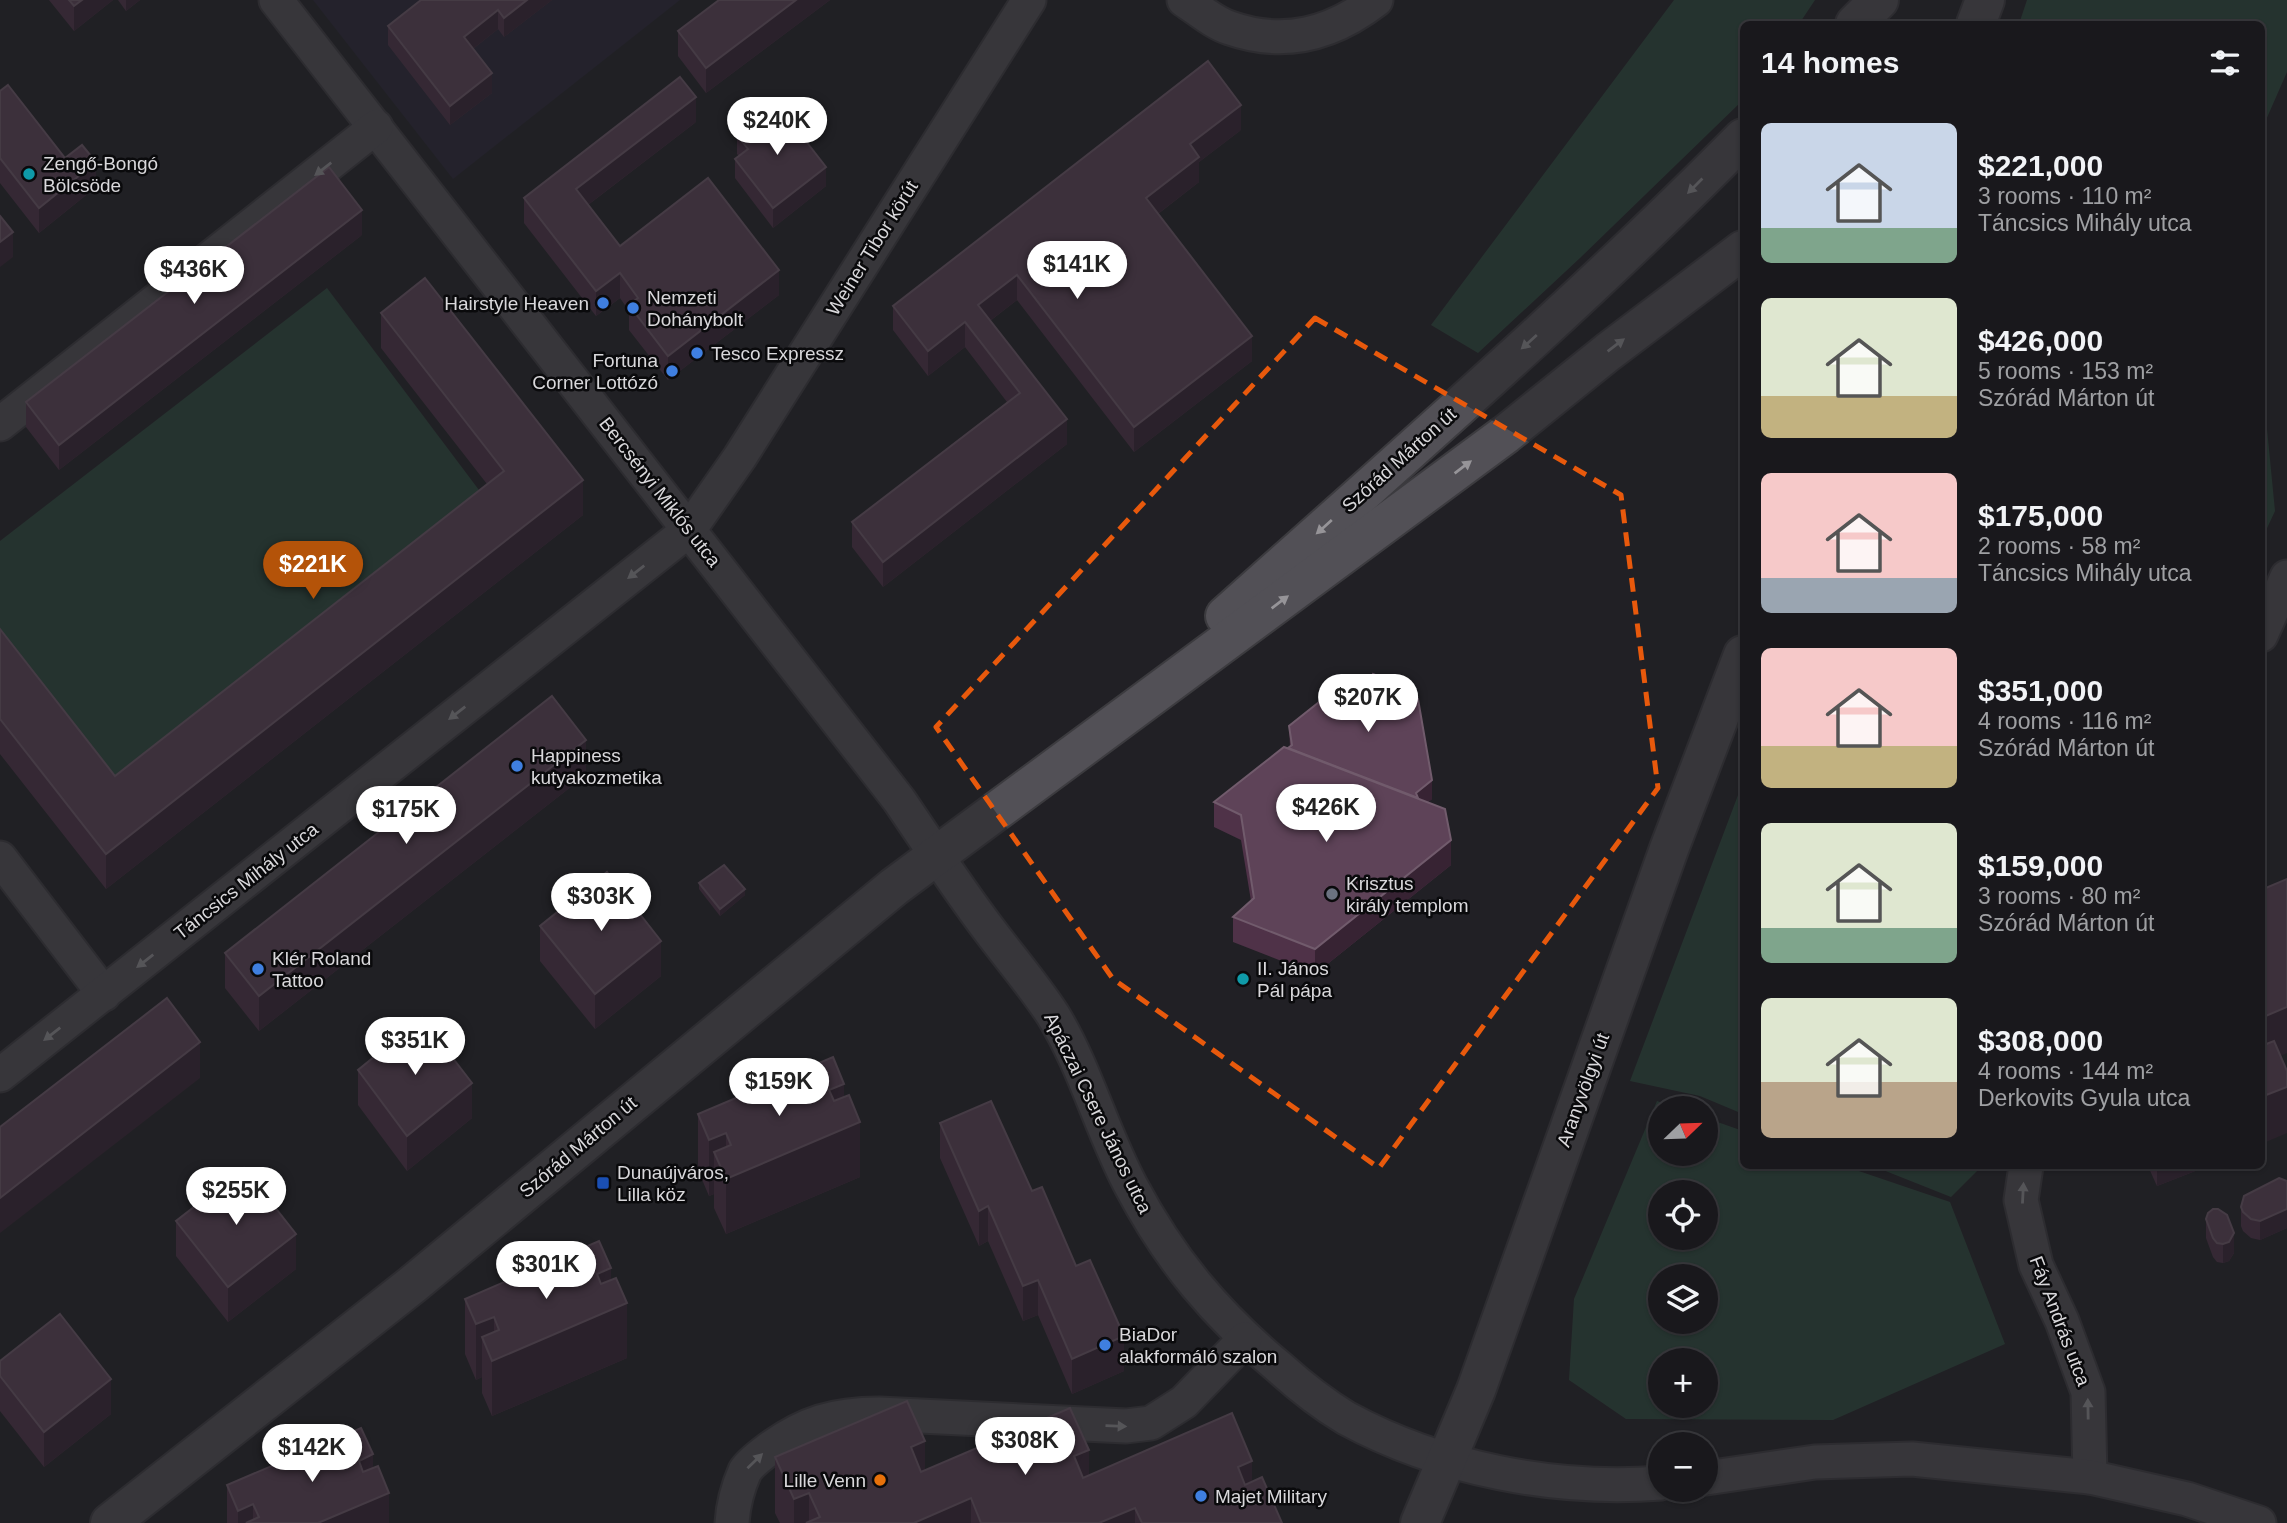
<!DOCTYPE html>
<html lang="en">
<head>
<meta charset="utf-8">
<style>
  :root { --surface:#19181c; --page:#222125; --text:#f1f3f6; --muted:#9fa0a3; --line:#37373b; --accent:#b45309 }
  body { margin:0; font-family:Arial,sans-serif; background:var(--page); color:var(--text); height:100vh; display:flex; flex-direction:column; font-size:26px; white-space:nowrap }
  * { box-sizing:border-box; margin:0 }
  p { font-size:23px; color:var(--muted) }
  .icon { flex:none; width:38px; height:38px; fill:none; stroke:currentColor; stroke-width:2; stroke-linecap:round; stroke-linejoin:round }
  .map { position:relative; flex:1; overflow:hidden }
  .panel { position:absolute; left:1740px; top:21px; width:525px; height:1148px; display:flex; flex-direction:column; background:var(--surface); border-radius:10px; box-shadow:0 2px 5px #0004,0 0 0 2px var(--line) }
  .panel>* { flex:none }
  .needle { width:46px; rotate:67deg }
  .tools { position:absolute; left:1648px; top:1096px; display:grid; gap:14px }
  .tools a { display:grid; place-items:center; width:70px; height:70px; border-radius:50%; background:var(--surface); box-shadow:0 2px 5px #0004,0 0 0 2px var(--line); font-size:35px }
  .price { position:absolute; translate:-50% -60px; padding:0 16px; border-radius:24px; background:#fff; color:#222; font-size:23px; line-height:46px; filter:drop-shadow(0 2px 4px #0008) }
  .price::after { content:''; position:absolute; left:50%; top:42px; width:21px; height:16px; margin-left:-10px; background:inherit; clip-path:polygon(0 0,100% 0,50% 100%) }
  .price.active { background:var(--accent); color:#fff }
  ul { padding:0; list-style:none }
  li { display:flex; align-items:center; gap:21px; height:175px; padding:0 21px }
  li span { display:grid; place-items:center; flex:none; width:196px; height:140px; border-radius:10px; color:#555 }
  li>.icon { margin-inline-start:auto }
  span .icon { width:84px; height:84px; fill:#fffc; stroke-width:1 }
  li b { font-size:30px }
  h2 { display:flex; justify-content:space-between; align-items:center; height:84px; padding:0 21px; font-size:30px }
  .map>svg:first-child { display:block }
  .education { fill:#282535 }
  .green { fill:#2c4a3d; fill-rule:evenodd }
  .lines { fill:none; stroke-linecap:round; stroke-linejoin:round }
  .minor-casing { stroke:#3c3b3f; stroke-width:37 }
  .tertiary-casing { stroke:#3c3b3f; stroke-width:42 }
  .minor { stroke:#525056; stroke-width:33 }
  .tertiary { stroke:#525056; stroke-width:38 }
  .wall { fill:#4f3248 }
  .shaded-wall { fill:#372333 }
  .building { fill:#5e4358; stroke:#715b6c; stroke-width:2 }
  .oneway { fill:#969498 }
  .marked { fill:none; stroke:#e8590c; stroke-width:5; stroke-dasharray:14 9; stroke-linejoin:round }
  .culture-dot { fill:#0f9aa8; stroke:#0a0a0c; stroke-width:2.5 }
  .shop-dot { fill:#3f7fe0; stroke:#0a0a0c; stroke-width:2.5 }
  .worship-dot { fill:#6b7280; stroke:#0a0a0c; stroke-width:2.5 }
  .transit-dot { fill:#1a4fb4; stroke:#0a0a0c; stroke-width:2.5 }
  .food-dot { fill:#e8710a; stroke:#0a0a0c; stroke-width:2.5 }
  .labels { text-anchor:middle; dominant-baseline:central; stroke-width:5; stroke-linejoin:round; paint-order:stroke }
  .poi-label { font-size:19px; fill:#d9d8db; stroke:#0a0a0c; text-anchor:start }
  .street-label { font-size:19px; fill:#d9d8db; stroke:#0a0a0c }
</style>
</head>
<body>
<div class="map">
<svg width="2287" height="1523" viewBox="0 0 2287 1523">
  <rect width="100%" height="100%" fill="#212025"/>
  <polygon class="education" points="313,0 680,0 453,179"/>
  <g class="green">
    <polygon points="1674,0 1815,0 1799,24 1743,24 1743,100 1580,258 1478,353 1431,325"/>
    <polygon points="2027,0 2287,0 2287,72 2262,129 2261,141 2261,24 2019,24"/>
    <polygon points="327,288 491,506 117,798 0,652 0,541"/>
    <polygon points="2261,368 2275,511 2261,541"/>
    <polygon points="1743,782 1743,1114 1700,1096 1630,1081"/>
    <path d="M1657,1101L1676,1108H1661V1153H1706V1118L1743,1131V1166H1844L1950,1202L2005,1344L1833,1420L1626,1419L1569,1380L1574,1299ZM1661,1192H1706V1237H1661ZM1661,1276H1706V1321H1661ZM1661,1360H1706V1405H1661Z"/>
    <polygon points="1873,1166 1982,1166 1951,1197"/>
  </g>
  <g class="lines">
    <g class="minor-casing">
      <g id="minor">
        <path d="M276,0L899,800C929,844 958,889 990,931C1011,959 1034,986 1053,1015C1085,1067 1102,1132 1131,1186C1170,1260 1216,1315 1280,1368C1300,1386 1323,1404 1346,1418C1440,1469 1555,1491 1661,1483"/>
        <path d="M1184,0C1198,9 1214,23 1230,28C1284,47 1332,34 1376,0"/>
        <polyline points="0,424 376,127"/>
        <polyline points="2261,635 2287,577"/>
        <polyline points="0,858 104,994"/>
        <polyline points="0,1075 689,530 740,457 1029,0"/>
        <polyline points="2026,1166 2021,1200 2036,1265 2062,1321 2088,1392 2090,1477"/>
        <polyline points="1706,1478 1815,1462 1912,1459 2090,1477 2187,1499 2259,1523"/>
        <path d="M732,1523C733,1506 738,1487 745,1471C750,1463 761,1455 769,1449C805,1423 834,1414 879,1414L1126,1426L1151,1423L1184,1402L1245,1339"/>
      </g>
    </g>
    <g class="tertiary-casing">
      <g id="tertiary">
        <polyline points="1855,24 1879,0"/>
        <polyline points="1976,24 1985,0"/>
        <path d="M1225,616C1400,459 1578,305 1743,138"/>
        <polyline points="110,1523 412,1285 894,887 1506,434 1608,352 1743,250"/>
        <polyline points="1420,1523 1476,1390 1669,849 1743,655"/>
      </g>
    </g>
    <use href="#minor" class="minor"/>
    <use href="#tertiary" class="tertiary"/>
  </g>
  <g class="wall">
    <polygon points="49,0 113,0 74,31"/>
    <polygon points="118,0 140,0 126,11"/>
    <polygon points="552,0 504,37 498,29 473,49 492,93 450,125 388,45 388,26"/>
    <polygon points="719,0 830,0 706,93 678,56 678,31"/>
    <polygon points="0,91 65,158 96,187 39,233 0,183"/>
    <polygon points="696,122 588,205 620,246 779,295 668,380 629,330 629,311 620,298 596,316 524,223 524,198"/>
    <polygon points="1241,130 1199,162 1199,182 1158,214 1252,361 1134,452 1017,300 990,321 1067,444 883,587 852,547 852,522 1007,402 965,347 928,376 893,330 893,306"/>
    <polygon points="737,135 826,186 773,228 735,178 735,159 739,156 737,154"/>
    <polygon points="362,235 59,470 26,427 26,402"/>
    <polygon points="381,313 583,515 106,889 0,754 0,629 115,776 487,484 381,348"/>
    <polygon points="1404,695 1432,799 1428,802 1451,865 1315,974 1233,942 1233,917 1251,901 1241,840 1214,827 1214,802 1290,747 1289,726"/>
    <polygon points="586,775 259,1031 225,988 225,953"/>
    <polygon points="699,883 745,895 720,916 699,889"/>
    <polygon points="540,926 661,976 595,1029 540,961"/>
    <polygon points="358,1070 472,1118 407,1171 358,1105"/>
    <polygon points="844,1097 860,1177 726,1234 714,1208 714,1194 709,1196 698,1170 698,1114"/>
    <polygon points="940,1123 1032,1191 1124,1371 1072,1394 1038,1315 1023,1321 988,1241 979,1246 940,1158"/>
    <polygon points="2148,1166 2208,1166 2157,1186"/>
    <polygon points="2287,1181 2287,1228 2260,1240 2251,1238 2243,1231 2241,1226 2241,1207"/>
    <polygon points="2206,1219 2234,1253 2229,1261 2223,1263 2217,1262 2213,1257 2206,1238"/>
    <polygon points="176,1221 296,1269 228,1322 176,1256"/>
    <polygon points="611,1280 627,1358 492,1416 482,1393 482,1377 476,1380 465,1354 465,1299"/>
    <polygon points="0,1361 111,1414 44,1467 0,1411"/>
    <polygon points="775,1457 925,1471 1252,1481 1282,1523 780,1523 775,1513"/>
    <polygon points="373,1468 389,1523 227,1523 227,1485"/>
  </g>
  <g class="shaded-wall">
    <polygon points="82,0 113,0 74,31 74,6"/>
    <polygon points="126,0 140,0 126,11"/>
    <polygon points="527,0 552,0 504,37 504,18"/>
    <polygon points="796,0 830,0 706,93 706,68"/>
    <polygon points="498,10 498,29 464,56 464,37"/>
    <polygon points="492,73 492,93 450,125 450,106"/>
    <polygon points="696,97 696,122 576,214 576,189"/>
    <polygon points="1241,105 1241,130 1199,162 1199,182 1146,223 1146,198 1190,144"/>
    <polygon points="96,162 96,187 39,233 39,208"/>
    <polygon points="826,167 826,186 773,228 773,208"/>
    <polygon points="362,210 362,235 59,470 59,445"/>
    <polygon points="13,232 13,257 0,267 0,242"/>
    <polygon points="779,270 779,295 668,380 668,356"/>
    <polygon points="620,273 620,298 596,316 596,291"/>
    <polygon points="1017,275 1017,300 978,330 978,305"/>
    <polygon points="965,322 965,347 928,376 928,351"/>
    <polygon points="1252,336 1252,361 1134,452 1134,427"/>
    <polygon points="1067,419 1067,444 883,587 883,562"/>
    <polygon points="583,480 583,515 106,889 106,854"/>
    <polygon points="586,740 586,775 259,1031 259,996"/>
    <polygon points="1432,780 1432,799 1419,810 1416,793"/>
    <polygon points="1451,840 1451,865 1315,974 1315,949"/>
    <polygon points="745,889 745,895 720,916 720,909"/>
    <polygon points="661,941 661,976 595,1029 595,994"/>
    <polygon points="2287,1007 2287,1053 2261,1064 2261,1018"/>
    <polygon points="200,1042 200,1078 0,1233 0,1198"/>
    <polygon points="472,1083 472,1118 407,1171 407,1136"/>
    <polygon points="844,1084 844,1128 860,1122 860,1177 726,1234 726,1179 714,1152 714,1194 709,1196 709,1140 726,1133 726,1179 829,1090"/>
    <polygon points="2287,1087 2287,1133 2261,1144 2261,1097"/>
    <polygon points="2157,1166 2208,1166 2157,1186"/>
    <polygon points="988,1206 988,1241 979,1246 979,1211"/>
    <polygon points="2287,1209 2287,1228 2260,1240 2260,1221"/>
    <polygon points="2234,1233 2234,1253 2229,1261 2223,1263 2223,1244"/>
    <polygon points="296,1234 296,1269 228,1322 228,1287"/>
    <polygon points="611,1268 611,1309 627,1303 627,1358 492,1416 492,1361 482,1337 482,1377 476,1380 476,1324 494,1317 494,1360 597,1274"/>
    <polygon points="1038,1280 1038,1315 1023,1321 1023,1286"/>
    <polygon points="1124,1336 1124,1371 1072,1394 1072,1359"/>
    <polygon points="111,1379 111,1414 44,1467 44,1432"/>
    <polygon points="925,1441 925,1497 911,1447"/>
    <polygon points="1089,1450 1089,1505 1074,1456"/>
    <polygon points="373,1454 373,1500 389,1493 389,1523 318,1523 359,1461"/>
    <polygon points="1252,1461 1252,1516 1238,1467"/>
    <polygon points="809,1493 809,1523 794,1523 794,1499"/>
    <polygon points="971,1498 971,1523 914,1523"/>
    <polygon points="253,1504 253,1523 238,1523 238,1511"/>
    <polygon points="1135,1508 1135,1523 1099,1523"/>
  </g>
  <g class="building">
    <polygon points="69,0 82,0 74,6"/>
    <polygon points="421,0 527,0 504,18 498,10 464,37 492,73 450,106 388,26"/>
    <polygon points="719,0 796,0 706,68 678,31"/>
    <polygon points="1208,61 1241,105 1190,144 1199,157 1146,198 1252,336 1134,427 1017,275 978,305 1067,419 883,562 852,522 1020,393 965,322 928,351 893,306"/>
    <polygon points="680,77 696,97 576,189 620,246 708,178 779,270 668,356 629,305 638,298 620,273 596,291 524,198"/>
    <polygon points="8,85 65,158 82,145 96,162 39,208 0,158 0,91"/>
    <polygon points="777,104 826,167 773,208 735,159 748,149 737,135"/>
    <polygon points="329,167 362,210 59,445 26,402"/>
    <polygon points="0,216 13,232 0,242"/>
    <polygon points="425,278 583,480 106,854 0,719 0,629 115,776 504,471 381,313"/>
    <polygon points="1373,674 1404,687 1402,694 1418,699 1432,780 1416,793 1418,798 1288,748 1292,745 1289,726 1353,675 1371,680"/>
    <polygon points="552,696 586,740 259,996 225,953"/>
    <polygon points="1284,747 1445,809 1451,840 1315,949 1233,917 1254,898 1241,815 1214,802"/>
    <polygon points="724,865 745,889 720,909 699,883"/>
    <polygon points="607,872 661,941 595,994 540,926"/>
    <polygon points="2287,879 2287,1007 2261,1018 2261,890"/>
    <polygon points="167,998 200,1042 0,1198 0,1127"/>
    <polygon points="422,1018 472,1083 407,1136 358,1070"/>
    <polygon points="2274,1041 2287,1071 2287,1087 2261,1097 2261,1046"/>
    <polygon points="833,1057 844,1084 829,1090 834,1101 849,1095 860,1122 726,1179 714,1152 731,1145 726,1133 709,1140 698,1114"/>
    <polygon points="991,1101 1032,1191 1042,1187 1076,1266 1090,1260 1124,1336 1072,1359 1038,1280 1023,1286 988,1206 979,1211 940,1123"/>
    <polygon points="244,1168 296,1234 228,1287 176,1221"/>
    <polygon points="2279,1178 2287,1181 2287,1209 2260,1221 2251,1219 2243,1212 2241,1207 2244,1196"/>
    <polygon points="2213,1209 2218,1209 2227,1215 2234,1233 2229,1242 2223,1244 2217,1243 2213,1238 2206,1219 2208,1213"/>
    <polygon points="599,1241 611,1268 597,1274 601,1284 616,1278 627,1303 492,1361 482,1337 499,1330 494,1317 476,1324 465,1299"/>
    <polygon points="60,1314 111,1379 44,1432 0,1376 0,1361"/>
    <polygon points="907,1401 925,1441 911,1447 921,1472 1070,1408 1089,1450 1074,1456 1083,1478 1232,1413 1252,1461 1238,1467 1245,1485 1262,1477 1282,1523 1142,1523 1135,1508 1099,1523 981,1523 971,1498 914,1523 806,1523 820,1517 809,1493 794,1499 775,1457"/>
    <polygon points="361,1428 373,1454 359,1461 363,1472 378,1466 389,1493 318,1523 246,1523 259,1517 253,1504 238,1511 227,1485"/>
  </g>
  <defs><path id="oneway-solid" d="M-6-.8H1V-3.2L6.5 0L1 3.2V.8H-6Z" transform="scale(1.75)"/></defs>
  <g class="oneway">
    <use href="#oneway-solid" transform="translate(323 169) rotate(142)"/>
    <use href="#oneway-solid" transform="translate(1695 186) rotate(135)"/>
    <use href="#oneway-solid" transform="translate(1529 342) rotate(138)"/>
    <use href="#oneway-solid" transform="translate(1616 345) rotate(-37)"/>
    <use href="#oneway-solid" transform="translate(1463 467) rotate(-37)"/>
    <use href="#oneway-solid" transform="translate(1324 527) rotate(138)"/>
    <use href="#oneway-solid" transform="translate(636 572) rotate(142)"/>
    <use href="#oneway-solid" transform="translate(1280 602) rotate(-37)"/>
    <use href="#oneway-solid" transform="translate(457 713) rotate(142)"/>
    <use href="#oneway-solid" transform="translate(145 961) rotate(142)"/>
    <use href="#oneway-solid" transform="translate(52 1034) rotate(142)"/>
    <use href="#oneway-solid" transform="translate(2023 1193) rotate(-87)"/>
    <use href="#oneway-solid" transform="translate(2088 1409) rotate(-91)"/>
    <use href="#oneway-solid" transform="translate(1116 1426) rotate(2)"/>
    <use href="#oneway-solid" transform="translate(755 1461) rotate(-44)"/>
  </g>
  <path d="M0 0H2287V1523H0ZM1315,318L1621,495L1658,788L1379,1168L1113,979L936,727Z" fill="#212025" fill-opacity=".55" fill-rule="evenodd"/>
  <path class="marked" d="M1315,318L1621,495L1658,788L1379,1168L1113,979L936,727Z"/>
  <g class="culture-dot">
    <circle cx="29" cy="174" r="7"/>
    <circle cx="1243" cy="979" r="7"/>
  </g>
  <g class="shop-dot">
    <circle cx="603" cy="303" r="7"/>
    <circle cx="633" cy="308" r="7"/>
    <circle cx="697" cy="353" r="7"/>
    <circle cx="672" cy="371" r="7"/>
    <circle cx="517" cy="766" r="7"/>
    <circle cx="258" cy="969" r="7"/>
    <circle cx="1105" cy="1345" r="7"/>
    <circle cx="1201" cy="1496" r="7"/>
  </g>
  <circle class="worship-dot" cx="1332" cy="894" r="7"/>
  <rect class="transit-dot" x="596" y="1176" width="14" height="14" rx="3.5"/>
  <circle class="food-dot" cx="880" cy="1480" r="7"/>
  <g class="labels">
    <g class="poi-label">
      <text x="43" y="163">Zengő-Bongó<tspan x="43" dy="22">Bölcsöde</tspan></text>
      <text x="647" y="297">Nemzeti<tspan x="647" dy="22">Dohánybolt</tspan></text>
      <text x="589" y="303" text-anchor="end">Hairstyle Heaven</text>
      <text x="711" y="353">Tesco Expressz</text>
      <text x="658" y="360" text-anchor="end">Fortuna<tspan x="658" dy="22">Corner Lottózó</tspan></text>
      <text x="531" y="755">Happiness<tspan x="531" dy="22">kutyakozmetika</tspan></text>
      <text x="1346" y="883">Krisztus<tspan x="1346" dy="22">király templom</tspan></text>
      <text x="272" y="958">Klér Roland<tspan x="272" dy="22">Tattoo</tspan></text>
      <text x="1257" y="968">II. János<tspan x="1257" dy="22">Pál pápa</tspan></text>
      <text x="617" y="1172">Dunaújváros,<tspan x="617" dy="22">Lilla köz</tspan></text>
      <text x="1119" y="1334">BiaDor<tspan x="1119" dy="22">alakformáló szalon</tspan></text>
      <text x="866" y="1480" text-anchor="end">Lille Venn</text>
      <text x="1215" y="1496">Majet Military</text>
    </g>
    <g class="street-label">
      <text transform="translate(872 248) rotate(-58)">Weiner Tibor körút</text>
      <text transform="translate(1399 460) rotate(-42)">Szórád Márton út</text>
      <text transform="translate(660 492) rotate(52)">Bercsényi Miklós utca</text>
      <text transform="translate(246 881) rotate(-38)">Táncsics Mihály utca</text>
      <text transform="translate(1583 1090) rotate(-70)">Aranyvölgyi út</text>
      <text transform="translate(1098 1113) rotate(64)">Apáczai Csere János utca</text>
      <text transform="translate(578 1147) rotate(-40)">Szórád Márton út</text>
      <text transform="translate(2060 1321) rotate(69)">Fáy András utca</text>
    </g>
  </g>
</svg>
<div class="tools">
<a><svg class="needle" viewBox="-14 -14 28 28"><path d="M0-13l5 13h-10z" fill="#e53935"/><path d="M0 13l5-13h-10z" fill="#9fa0a3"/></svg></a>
<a><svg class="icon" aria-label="locate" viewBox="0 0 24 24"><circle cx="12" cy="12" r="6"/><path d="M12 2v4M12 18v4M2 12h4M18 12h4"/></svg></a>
<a><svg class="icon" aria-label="layers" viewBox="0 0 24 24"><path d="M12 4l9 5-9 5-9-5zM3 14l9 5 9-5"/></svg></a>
<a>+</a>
<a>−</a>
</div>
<b class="price" style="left:777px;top:157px">$240K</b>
<b class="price" style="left:1077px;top:301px">$141K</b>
<b class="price" style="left:194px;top:306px">$436K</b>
<b class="price active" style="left:313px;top:601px">$221K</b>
<b class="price" style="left:1368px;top:734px">$207K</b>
<b class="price" style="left:1326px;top:844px">$426K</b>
<b class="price" style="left:406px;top:846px">$175K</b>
<b class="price" style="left:601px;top:933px">$303K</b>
<b class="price" style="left:415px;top:1077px">$351K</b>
<b class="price" style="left:779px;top:1118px">$159K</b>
<b class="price" style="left:236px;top:1227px">$255K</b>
<b class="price" style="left:546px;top:1301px">$301K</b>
<b class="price" style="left:1025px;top:1477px">$308K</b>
<b class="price" style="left:312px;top:1484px">$142K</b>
<section class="panel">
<h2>14 homes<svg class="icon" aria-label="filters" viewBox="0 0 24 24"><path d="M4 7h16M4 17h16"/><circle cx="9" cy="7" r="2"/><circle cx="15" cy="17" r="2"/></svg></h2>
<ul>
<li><span style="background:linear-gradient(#c9d6e8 75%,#7fa58c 0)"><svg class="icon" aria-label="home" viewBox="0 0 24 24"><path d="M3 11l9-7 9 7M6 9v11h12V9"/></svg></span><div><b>$221,000</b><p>3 rooms · 110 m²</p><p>Táncsics Mihály utca</p></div></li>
<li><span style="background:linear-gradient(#dfe7d0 70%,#c2b280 0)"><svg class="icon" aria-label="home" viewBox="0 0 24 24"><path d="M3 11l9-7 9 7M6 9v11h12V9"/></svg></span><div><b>$426,000</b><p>5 rooms · 153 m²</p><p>Szórád Márton út</p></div></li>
<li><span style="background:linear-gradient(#f6c9c9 75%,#9aa5b1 0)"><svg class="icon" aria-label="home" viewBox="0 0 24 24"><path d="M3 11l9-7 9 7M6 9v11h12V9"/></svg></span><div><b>$175,000</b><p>2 rooms · 58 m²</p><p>Táncsics Mihály utca</p></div></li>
<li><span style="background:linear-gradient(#f6c9c9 70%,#c2b280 0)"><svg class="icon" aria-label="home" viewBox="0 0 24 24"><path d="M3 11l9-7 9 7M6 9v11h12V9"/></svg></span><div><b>$351,000</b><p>4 rooms · 116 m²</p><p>Szórád Márton út</p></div></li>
<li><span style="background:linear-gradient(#dfe7d0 75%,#7fa58c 0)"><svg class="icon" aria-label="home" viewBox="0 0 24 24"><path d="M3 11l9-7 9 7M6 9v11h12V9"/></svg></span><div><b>$159,000</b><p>3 rooms · 80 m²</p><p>Szórád Márton út</p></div></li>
<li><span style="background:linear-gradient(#dfe7d0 60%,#b9a48a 0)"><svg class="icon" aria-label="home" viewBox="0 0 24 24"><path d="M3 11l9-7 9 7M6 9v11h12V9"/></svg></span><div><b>$308,000</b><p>4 rooms · 144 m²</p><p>Derkovits Gyula utca</p></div></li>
</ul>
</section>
</div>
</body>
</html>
